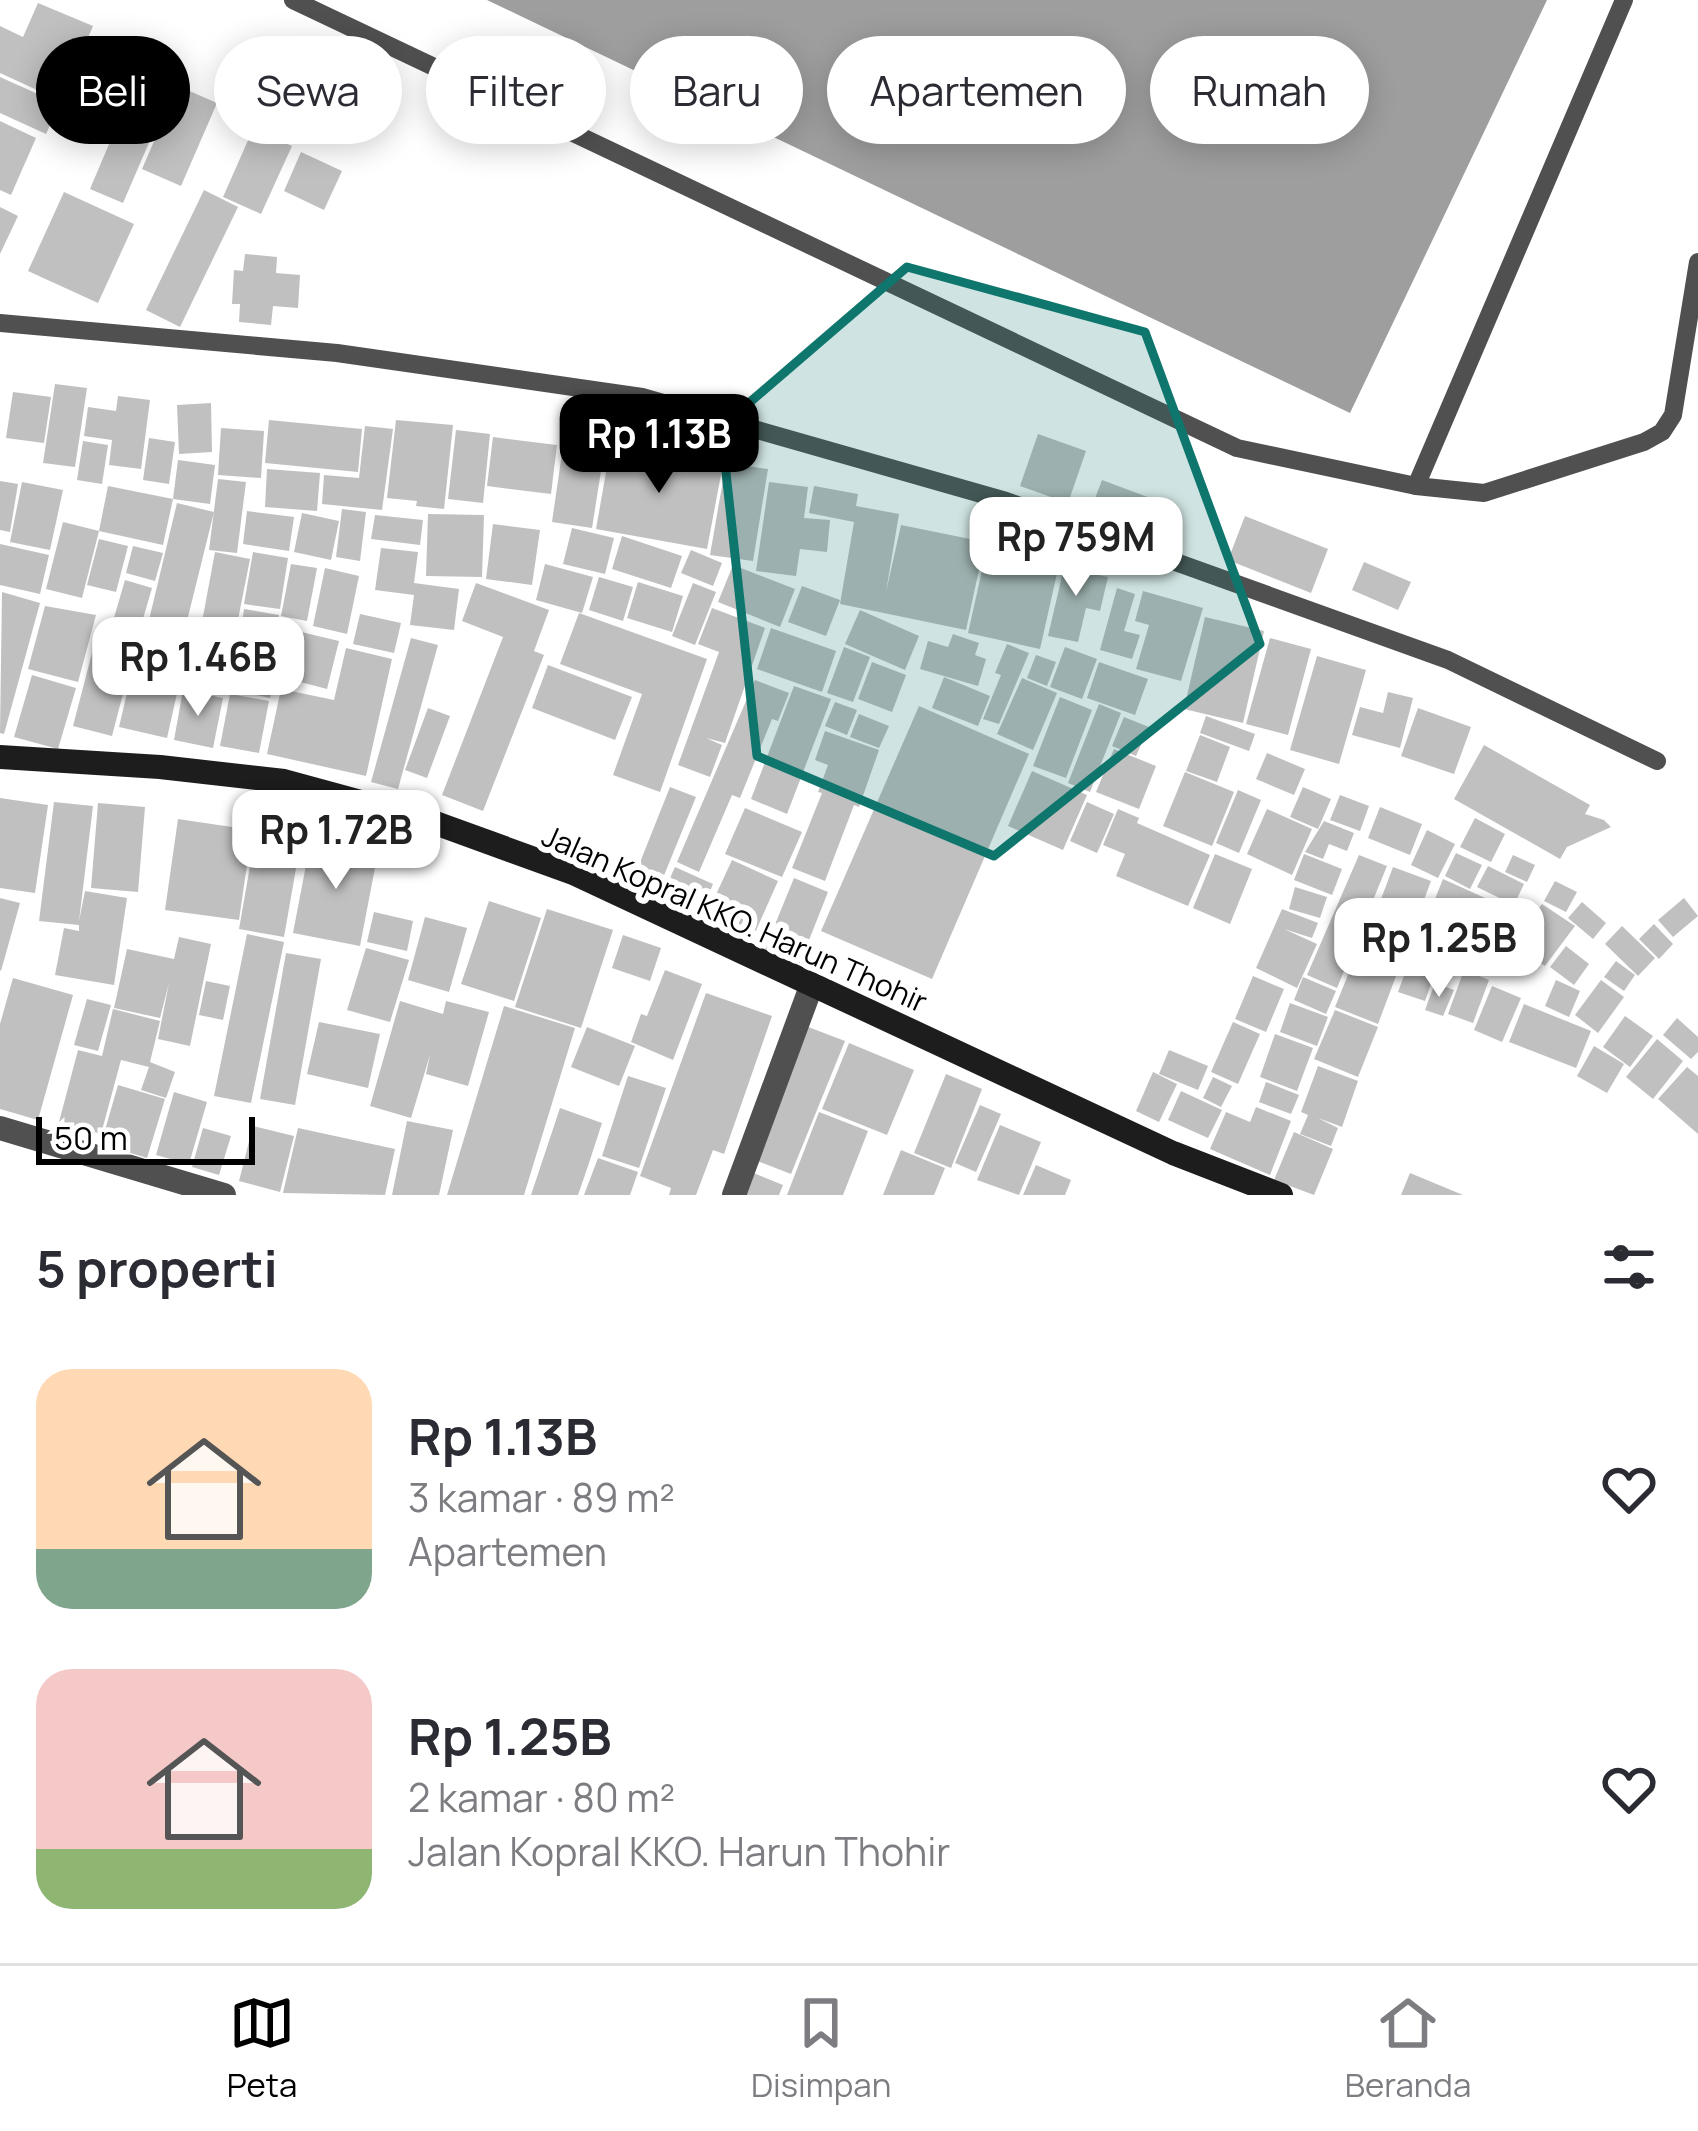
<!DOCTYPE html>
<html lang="id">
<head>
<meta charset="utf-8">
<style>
  :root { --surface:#fff; --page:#f2f2f3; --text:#2b2b33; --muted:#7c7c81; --line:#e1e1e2; --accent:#000 }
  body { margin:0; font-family:Manrope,sans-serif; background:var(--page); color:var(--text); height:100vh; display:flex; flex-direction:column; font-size:45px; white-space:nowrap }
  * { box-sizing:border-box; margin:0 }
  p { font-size:39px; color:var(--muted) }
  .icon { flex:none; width:66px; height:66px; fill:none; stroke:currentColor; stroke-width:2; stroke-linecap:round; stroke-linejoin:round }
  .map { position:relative; height:1195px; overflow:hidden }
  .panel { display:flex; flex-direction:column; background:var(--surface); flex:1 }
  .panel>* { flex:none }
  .hud { position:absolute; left:36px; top:36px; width:1626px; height:108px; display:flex; gap:24px }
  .scale { position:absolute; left:36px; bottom:30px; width:219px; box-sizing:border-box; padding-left:12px; border:6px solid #000; border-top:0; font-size:33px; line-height:42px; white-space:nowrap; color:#000; -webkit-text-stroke:9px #fff; paint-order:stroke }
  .price { position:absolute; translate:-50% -102px; padding:0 27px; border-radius:24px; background:#fff; color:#222; font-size:39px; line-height:78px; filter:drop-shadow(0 3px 6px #0008) }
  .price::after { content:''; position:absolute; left:50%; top:72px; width:36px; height:27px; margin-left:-18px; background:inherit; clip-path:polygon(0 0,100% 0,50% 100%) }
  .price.selected { background:var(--accent); color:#fff }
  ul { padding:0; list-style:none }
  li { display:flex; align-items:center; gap:36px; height:300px; padding:0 36px }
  li span { display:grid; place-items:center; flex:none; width:336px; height:240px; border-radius:36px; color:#555 }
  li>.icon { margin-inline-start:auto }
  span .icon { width:144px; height:144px; fill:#fffc; stroke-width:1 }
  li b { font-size:51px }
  h2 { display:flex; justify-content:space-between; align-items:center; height:144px; padding:0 36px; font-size:51px }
  .pill { padding:0 42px; border-radius:54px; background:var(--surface); box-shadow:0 6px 30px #0003; font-size:42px; line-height:108px }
  .pill.selected { background:var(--accent); color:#fff }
  .tabs { display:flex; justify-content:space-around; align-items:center; height:168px; border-top:3px solid var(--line); background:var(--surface); font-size:33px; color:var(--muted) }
  .tabs a { display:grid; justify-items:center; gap:6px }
  .tabs .selected { color:var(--accent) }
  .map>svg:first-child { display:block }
  .water { fill:#9e9e9e }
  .building { fill:#c0c0c0 }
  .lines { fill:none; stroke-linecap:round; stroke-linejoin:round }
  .service { stroke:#505050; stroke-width:18 }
  .minor { stroke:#505050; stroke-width:24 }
  .tertiary { stroke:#505050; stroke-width:24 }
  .secondary { stroke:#1d1d1d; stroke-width:24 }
  .marked { fill:#0f766e; fill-opacity:0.2; stroke:#0f766e; stroke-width:9; stroke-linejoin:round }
  .labels { text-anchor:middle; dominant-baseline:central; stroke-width:12; stroke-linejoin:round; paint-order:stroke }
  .street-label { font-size:30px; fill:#000; stroke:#fff }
</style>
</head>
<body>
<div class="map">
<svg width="1698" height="1195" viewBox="0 0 1698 1195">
  <rect width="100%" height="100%" fill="#fff"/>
  <polygon class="water" points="487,0 1547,0 1350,413"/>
  <g class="building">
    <polygon points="38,3 93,26 61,101 0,73 0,26 23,37"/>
    <polygon points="117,72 164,93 151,123 104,103"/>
    <polygon points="0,77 60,104 46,134 0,113"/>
    <polygon points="178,86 217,103 181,186 142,169"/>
    <polygon points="0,121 36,138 11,195 0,190"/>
    <polygon points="118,123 151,138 123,203 90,189"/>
    <polygon points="253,129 292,146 261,214 223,197"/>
    <polygon points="301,152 342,171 324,210 284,191"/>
    <polygon points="204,190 238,207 180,327 146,310"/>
    <polygon points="64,192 134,224 98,303 28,271"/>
    <polygon points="0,207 18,216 0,254"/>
    <polygon points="245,254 277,257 276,273 300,275 298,308 273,306 271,325 239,322 240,304 232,304 234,270 243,271"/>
    <polygon points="55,384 87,388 75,467 43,463"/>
    <polygon points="13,392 51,397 44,443 6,438"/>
    <polygon points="118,396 150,400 141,469 109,465 112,440 84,436 88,407 116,411"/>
    <polygon points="211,403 212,452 179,454 177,405"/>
    <polygon points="269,420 362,429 358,472 265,463"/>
    <polygon points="396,420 453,425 444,509 416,506 417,501 387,498"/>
    <polygon points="365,426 393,429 382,510 322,504 324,475 359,478"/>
    <polygon points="221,428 264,431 261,478 218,475"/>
    <polygon points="456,430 490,434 483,503 448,499"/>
    <polygon points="1038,434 1086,451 1068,503 1020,486"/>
    <polygon points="493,437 557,445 551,494 487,486"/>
    <polygon points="149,438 175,442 169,484 143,480"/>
    <polygon points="83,441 108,445 102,484 77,480"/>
    <polygon points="611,444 723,464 707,549 596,529"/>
    <polygon points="563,446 604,452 592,528 552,522"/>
    <polygon points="178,460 215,465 210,504 173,499"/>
    <polygon points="726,463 768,469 753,561 710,555"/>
    <polygon points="267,469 320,473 317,511 265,507"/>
    <polygon points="218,479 246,482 237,553 209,550"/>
    <polygon points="1102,480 1177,508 1163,545 1088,517"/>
    <polygon points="0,481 18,484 10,532 0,530"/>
    <polygon points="22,482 63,490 50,550 10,542"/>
    <polygon points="769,482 808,487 804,518 830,520 827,552 800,549 796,576 756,571"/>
    <polygon points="108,486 173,499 163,545 99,531"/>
    <polygon points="814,486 858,494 856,506 899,514 886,592 901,525 985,542 966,630 840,604 854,522 809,513"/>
    <polygon points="177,503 214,512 185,629 149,620"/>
    <polygon points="342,509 366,512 360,561 336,557"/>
    <polygon points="247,511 294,517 289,551 243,544"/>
    <polygon points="302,513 339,521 331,560 294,552"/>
    <polygon points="428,514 484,515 482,577 426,576"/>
    <polygon points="375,515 423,520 420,545 371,539"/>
    <polygon points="1245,516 1328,549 1311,593 1228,560"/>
    <polygon points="63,522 99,531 82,598 46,589"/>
    <polygon points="493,524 540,530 532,585 486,579"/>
    <polygon points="572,528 614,538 605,574 563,564"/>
    <polygon points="622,536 682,556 671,588 612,569"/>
    <polygon points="99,539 128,546 116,592 87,585"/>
    <polygon points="0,544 49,555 40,594 0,585"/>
    <polygon points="988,544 1060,560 1040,649 968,633"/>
    <polygon points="133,546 163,553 155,581 126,573"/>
    <polygon points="381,548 418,552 414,583 459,589 454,630 410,625 414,595 375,590"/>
    <polygon points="691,550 722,563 713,586 681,573"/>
    <polygon points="215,552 250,559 231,655 197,649"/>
    <polygon points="253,552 288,558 280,609 244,604"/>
    <polygon points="1066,559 1096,566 1094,574 1108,577 1100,611 1086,608 1078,642 1048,636"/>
    <polygon points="1364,562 1411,582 1398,610 1352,590"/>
    <polygon points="291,564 317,568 307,621 281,616"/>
    <polygon points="545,564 593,577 582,613 536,600"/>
    <polygon points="733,565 795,589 780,627 718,602"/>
    <polygon points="325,568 359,576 347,634 313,626"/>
    <polygon points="599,577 633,587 623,621 589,610"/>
    <polygon points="125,580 152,588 138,636 111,628"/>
    <polygon points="638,582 683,596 672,632 627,618"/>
    <polygon points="476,583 549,610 534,651 544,655 483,811 442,795 503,637 462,621"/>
    <polygon points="693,583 716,592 695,645 672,636"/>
    <polygon points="802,586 840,600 826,636 788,622"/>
    <polygon points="1117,588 1135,594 1124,631 1140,635 1132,659 1100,650"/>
    <polygon points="1143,591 1203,608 1181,681 1136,669 1149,625 1135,621"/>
    <polygon points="2,592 40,603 4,734 0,733"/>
    <polygon points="45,606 96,615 78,682 28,669"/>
    <polygon points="712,608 765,628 725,743 706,738 722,745 710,777 678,765 719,652 698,644"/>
    <polygon points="244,609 279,615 271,664 237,659"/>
    <polygon points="860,610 919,636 905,670 845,644"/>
    <polygon points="579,613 707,659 660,792 613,775 642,694 560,664"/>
    <polygon points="360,614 401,623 394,653 353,644"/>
    <polygon points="1205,617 1264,631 1243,723 1184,709"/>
    <polygon points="144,621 183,630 178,653 168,651 160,685 178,689 167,738 119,727"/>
    <polygon points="771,628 836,651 822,692 757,669"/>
    <polygon points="98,630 137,640 112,736 73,726"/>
    <polygon points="297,631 339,641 327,689 285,678"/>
    <polygon points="953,634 979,643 975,655 986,659 978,686 920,669 928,641 948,647"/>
    <polygon points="411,638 438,645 398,789 371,782"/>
    <polygon points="1270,638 1311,649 1288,735 1246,724"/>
    <polygon points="1007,644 1029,653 999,724 983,719 1001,675 995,673"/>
    <polygon points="844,647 870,657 853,702 827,693"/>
    <polygon points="1065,647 1097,659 1082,699 1050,687"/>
    <polygon points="346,648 392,659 366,776 267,754 281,689 334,700"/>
    <polygon points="189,649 231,659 222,695 181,685"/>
    <polygon points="1036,655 1056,662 1047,686 1027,678"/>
    <polygon points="1317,656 1366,670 1339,764 1290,750"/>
    <polygon points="872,662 906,675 892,712 858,699"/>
    <polygon points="1099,662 1148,679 1135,715 1087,698"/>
    <polygon points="245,664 276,671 270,698 239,691"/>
    <polygon points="548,665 632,697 615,740 532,708"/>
    <polygon points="32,675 76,688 58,749 14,737"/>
    <polygon points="944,677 990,696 978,726 932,708"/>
    <polygon points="1022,678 1057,693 1033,750 997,734"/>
    <polygon points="755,680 789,693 778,721 772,719 740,798 732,795 699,872 677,862"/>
    <polygon points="794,686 831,699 787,814 751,799"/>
    <polygon points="183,690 223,698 213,748 174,740"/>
    <polygon points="1388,692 1413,698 1400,748 1352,735 1360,707 1383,713"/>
    <polygon points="230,694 269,701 259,753 220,746"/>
    <polygon points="1060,697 1092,710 1066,778 1033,766"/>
    <polygon points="835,702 857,710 847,735 825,726"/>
    <polygon points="1099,704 1121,713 1090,792 1068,783"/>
    <polygon points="919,706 1029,754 932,979 821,931"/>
    <polygon points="428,708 450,716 427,778 405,770"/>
    <polygon points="1418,708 1471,727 1454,774 1401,756"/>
    <polygon points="859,714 889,726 879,748 850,737"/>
    <polygon points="1206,716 1255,734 1249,751 1200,733"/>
    <polygon points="1124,717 1149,727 1136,756 1112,746"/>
    <polygon points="825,731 879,750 859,807 854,805 825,881 792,868 822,793 818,792 828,765 815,760"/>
    <polygon points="1200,735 1230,747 1217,782 1186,771"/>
    <polygon points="1484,745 1590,805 1585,814 1604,820 1611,827 1567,847 1560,859 1454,799"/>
    <polygon points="1114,749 1156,766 1139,809 1096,792"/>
    <polygon points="1267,753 1305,769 1294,795 1256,779"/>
    <polygon points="1032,771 1087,795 1063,850 1008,826"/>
    <polygon points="1185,772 1234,792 1212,846 1163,826"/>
    <polygon points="670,787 696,797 656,895 631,885"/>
    <polygon points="1303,787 1331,799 1318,829 1290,817"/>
    <polygon points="1238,790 1261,800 1239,853 1216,843"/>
    <polygon points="1340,795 1369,806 1360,831 1330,820"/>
    <polygon points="0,798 48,805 35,893 0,888"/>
    <polygon points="54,802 93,806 79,921 85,891 127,898 114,985 55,975 64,928 79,931 79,925 39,921"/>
    <polygon points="1087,802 1114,814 1097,853 1070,841"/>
    <polygon points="98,803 145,807 138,892 91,888"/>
    <polygon points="1380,807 1422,824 1410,855 1368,838"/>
    <polygon points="745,808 802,832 782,877 725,854"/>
    <polygon points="1118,809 1139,818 1137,823 1210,855 1188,906 1116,876 1125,854 1103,845"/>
    <polygon points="1267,809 1312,829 1292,875 1247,854"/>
    <polygon points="1475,818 1505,834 1491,862 1460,847"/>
    <polygon points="178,819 252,830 239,920 165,910"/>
    <polygon points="1324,821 1354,833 1347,851 1329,844 1323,859 1305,852"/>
    <polygon points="1427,830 1455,844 1438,878 1411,865"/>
    <polygon points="311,839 378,852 360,946 293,933"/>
    <polygon points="253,849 298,857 284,937 239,929"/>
    <polygon points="1456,853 1482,865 1470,889 1445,876"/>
    <polygon points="1215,854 1252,869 1230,924 1193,908"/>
    <polygon points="1304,854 1342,869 1332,895 1294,880"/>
    <polygon points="1359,855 1387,866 1337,988 1307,975"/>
    <polygon points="1513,855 1535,865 1527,882 1505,872"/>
    <polygon points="732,860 778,881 754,935 707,914"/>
    <polygon points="1488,866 1524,884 1514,905 1477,887"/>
    <polygon points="675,867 713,884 699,917 660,900"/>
    <polygon points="1393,867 1431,881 1412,932 1374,918"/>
    <polygon points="794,878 828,892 800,963 765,949"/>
    <polygon points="1443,879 1514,911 1505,934 1482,925 1468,959 1419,939"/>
    <polygon points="1555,881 1577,892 1566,912 1544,901"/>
    <polygon points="1295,887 1327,897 1320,918 1289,909"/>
    <polygon points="0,898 20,903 1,971 0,970"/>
    <polygon points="1684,898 1698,916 1673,937 1658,920"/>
    <polygon points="489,901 541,918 514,1001 461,984"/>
    <polygon points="1582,902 1606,923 1593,939 1568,918"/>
    <polygon points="1542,904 1575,926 1545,966 1521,950 1536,927 1529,922"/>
    <polygon points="547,909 613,930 581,1028 515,1007"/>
    <polygon points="1282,909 1318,923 1312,938 1284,929 1317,944 1297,988 1256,968"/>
    <polygon points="374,912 413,921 407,951 367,942"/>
    <polygon points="425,917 467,928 449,992 408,980"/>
    <polygon points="1369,924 1410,939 1401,963 1360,948"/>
    <polygon points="1654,924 1673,944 1659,959 1639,939"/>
    <polygon points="1622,926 1655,958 1638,976 1605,944"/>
    <polygon points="1484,929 1513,941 1499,972 1471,960"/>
    <polygon points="247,934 284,942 251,1103 214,1096"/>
    <polygon points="623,935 661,948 650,981 612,968"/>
    <polygon points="179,937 211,944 190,1046 158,1039 169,983 160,1018 114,1008 127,949 174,959"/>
    <polygon points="1566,946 1589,964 1574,985 1550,967"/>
    <polygon points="366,948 409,960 390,1022 347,1010"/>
    <polygon points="286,953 321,959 295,1105 260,1099"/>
    <polygon points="1412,954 1438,963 1425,1001 1398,992"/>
    <polygon points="1354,960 1396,976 1378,1024 1335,1007"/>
    <polygon points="1616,961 1635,975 1624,991 1604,977"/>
    <polygon points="665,970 702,984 673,1060 631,1042 641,1014 647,1016"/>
    <polygon points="1464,970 1489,980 1473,1023 1448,1014"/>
    <polygon points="1253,976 1284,989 1266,1032 1235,1019"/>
    <polygon points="1303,977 1336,991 1326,1014 1294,1000"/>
    <polygon points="13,978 73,995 38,1120 0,1109 0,1024"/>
    <polygon points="1556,980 1580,991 1569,1017 1545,1006"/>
    <polygon points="1601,980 1624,997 1598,1033 1575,1015"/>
    <polygon points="206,981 230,986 223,1020 199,1015"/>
    <polygon points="1435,983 1454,990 1443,1016 1425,1010"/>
    <polygon points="1492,986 1521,998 1502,1042 1474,1030"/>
    <polygon points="706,993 772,1016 724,1154 713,1150 696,1195 669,1195 671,1188 640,1176"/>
    <polygon points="87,999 111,1005 98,1051 74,1045"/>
    <polygon points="400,1001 443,1014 446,1001 489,1012 468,1086 426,1074 430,1055 411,1118 370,1106"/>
    <polygon points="1290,1003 1328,1017 1317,1046 1280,1032"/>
    <polygon points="1524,1004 1591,1031 1576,1068 1509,1042"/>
    <polygon points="504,1006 575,1028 524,1195 447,1195"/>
    <polygon points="113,1009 160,1021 150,1062 175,1072 166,1098 141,1090 149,1067 121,1060 101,1134 59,1122 78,1050 102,1056"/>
    <polygon points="1335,1010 1378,1027 1358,1077 1314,1059"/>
    <polygon points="1625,1016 1653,1036 1630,1067 1603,1047"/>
    <polygon points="1677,1018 1698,1037 1698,1052 1691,1059 1663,1035"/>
    <polygon points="319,1022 380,1034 368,1088 307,1074"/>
    <polygon points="1233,1022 1260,1034 1238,1084 1211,1072"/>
    <polygon points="803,1025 845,1041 791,1174 752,1159"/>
    <polygon points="587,1027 635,1046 619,1086 571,1067"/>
    <polygon points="1275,1034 1313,1048 1297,1091 1260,1077"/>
    <polygon points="1657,1039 1683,1061 1653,1099 1626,1077"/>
    <polygon points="849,1043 914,1070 887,1135 822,1109"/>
    <polygon points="1594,1046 1624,1064 1607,1093 1577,1076"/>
    <polygon points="1169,1050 1208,1066 1198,1090 1159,1074"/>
    <polygon points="1318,1066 1358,1081 1342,1127 1318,1118 1338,1128 1331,1146 1300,1134 1308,1115 1301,1112"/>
    <polygon points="1687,1067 1698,1076 1698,1134 1658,1099"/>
    <polygon points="1153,1072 1177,1084 1159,1122 1136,1111"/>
    <polygon points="946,1074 982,1089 951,1168 914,1153"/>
    <polygon points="628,1076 666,1088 639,1168 602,1156"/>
    <polygon points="1213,1077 1232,1086 1221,1107 1203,1098"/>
    <polygon points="1266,1082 1299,1095 1291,1114 1259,1102"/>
    <polygon points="118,1085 165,1099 147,1158 101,1144"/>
    <polygon points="1181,1091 1222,1110 1208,1138 1168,1120"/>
    <polygon points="174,1092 207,1102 189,1164 156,1155"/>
    <polygon points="980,1105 1001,1114 976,1172 955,1163"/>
    <polygon points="1256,1107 1291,1121 1270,1175 1210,1149 1226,1112 1250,1122"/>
    <polygon points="560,1108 602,1123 587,1169 578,1195 531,1195"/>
    <polygon points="819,1112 868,1131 843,1195 787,1195"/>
    <polygon points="407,1121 453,1130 439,1195 392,1195"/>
    <polygon points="1000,1125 1041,1142 1019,1195 977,1180"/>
    <polygon points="253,1126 294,1136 280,1192 239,1181"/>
    <polygon points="203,1128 231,1136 219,1175 192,1167"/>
    <polygon points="298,1128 395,1149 385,1195 283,1193"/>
    <polygon points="1294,1132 1333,1149 1314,1195 1274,1180"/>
    <polygon points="901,1150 945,1168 934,1195 883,1195"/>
    <polygon points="598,1158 638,1172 630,1195 584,1195"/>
    <polygon points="1036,1165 1071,1180 1065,1195 1023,1195"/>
    <polygon points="746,1170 783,1185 779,1195 736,1195"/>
    <polygon points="1410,1173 1463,1195 1401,1195"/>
  </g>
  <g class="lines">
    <g class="service">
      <polyline points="293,0 1237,448 1416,486 1484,493 1644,442 1662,432 1673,415 1698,262"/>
      <polyline points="0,323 337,353 642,397 1006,501 1448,660 1657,761"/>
      <polyline points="1416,486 1624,0"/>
    </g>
    <polyline class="minor" points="734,1195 812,984"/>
    <polyline class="tertiary" points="0,1128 224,1195"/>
    <polyline class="secondary" points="0,757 160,767 284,781 427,820 573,873 1173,1153 1281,1195"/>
  </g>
  <path class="marked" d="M907,267L1145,332L1260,644L994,856L757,756L721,427Z"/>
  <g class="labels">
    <g class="street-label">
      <text transform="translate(735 918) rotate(24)">Jalan Kopral KKO. Harun Thohir</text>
    </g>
  </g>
</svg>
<div class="scale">50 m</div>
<b class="price selected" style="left:659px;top:496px">Rp 1.13B</b>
<b class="price" style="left:1076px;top:599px">Rp 759M</b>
<b class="price" style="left:198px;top:719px">Rp 1.46B</b>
<b class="price" style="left:336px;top:892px">Rp 1.72B</b>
<b class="price" style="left:1439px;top:1000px">Rp 1.25B</b>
<div class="hud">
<a class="pill selected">Beli</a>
<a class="pill">Sewa</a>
<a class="pill">Filter</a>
<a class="pill">Baru</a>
<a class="pill">Apartemen</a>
<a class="pill">Rumah</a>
</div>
</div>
<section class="panel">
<h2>5 properti<svg class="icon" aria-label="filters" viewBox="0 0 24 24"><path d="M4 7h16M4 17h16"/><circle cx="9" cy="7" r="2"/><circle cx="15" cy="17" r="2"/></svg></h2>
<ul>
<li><span style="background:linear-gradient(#ffd9b3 75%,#7fa58c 0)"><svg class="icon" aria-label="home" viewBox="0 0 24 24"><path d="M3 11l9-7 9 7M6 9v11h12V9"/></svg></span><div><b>Rp 1.13B</b><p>3 kamar · 89 m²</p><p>Apartemen</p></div><svg class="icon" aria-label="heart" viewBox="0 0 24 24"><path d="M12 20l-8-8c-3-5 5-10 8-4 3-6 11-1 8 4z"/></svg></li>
<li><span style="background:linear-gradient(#f6c9c9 75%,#8fb573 0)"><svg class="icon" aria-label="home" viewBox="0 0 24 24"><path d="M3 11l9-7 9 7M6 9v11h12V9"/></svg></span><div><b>Rp 1.25B</b><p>2 kamar · 80 m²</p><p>Jalan Kopral KKO. Harun Thohir</p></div><svg class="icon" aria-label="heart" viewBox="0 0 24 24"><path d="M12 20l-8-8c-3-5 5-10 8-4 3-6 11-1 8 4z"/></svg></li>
</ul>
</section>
<nav class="tabs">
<a class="selected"><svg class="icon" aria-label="map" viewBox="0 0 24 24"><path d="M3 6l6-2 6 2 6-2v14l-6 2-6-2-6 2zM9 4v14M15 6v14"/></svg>Peta</a>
<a><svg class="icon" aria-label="saved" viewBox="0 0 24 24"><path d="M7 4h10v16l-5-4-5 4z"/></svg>Disimpan</a>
<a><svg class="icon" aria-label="home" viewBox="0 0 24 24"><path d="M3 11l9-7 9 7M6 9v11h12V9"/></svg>Beranda</a>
</nav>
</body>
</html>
